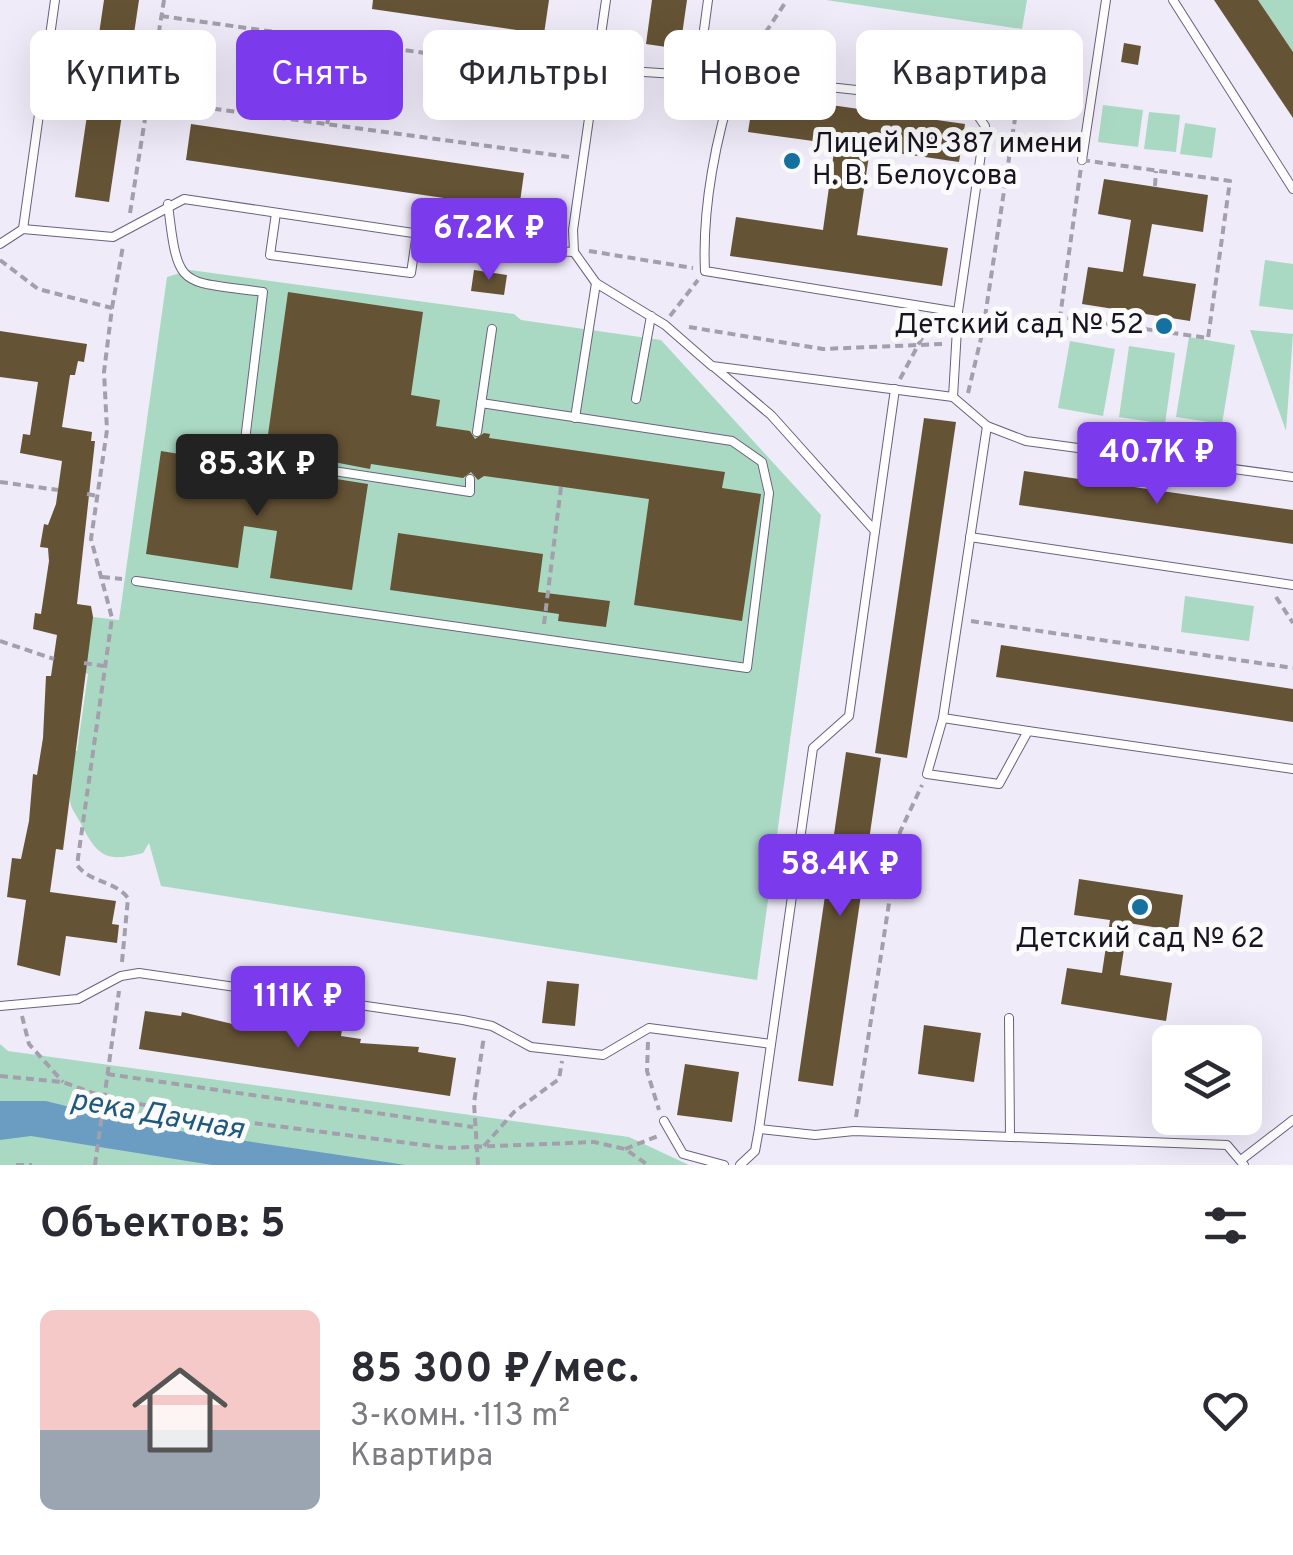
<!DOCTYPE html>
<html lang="ru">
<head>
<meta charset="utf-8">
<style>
  :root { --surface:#fff; --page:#f7f7f7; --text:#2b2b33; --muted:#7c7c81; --line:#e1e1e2; --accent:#7c3aed }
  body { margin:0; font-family:Overpass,sans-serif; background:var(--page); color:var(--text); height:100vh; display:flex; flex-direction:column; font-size:38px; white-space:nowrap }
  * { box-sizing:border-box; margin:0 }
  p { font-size:32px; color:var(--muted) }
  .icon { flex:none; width:55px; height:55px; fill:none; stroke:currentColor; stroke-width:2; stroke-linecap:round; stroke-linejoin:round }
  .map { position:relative; height:1165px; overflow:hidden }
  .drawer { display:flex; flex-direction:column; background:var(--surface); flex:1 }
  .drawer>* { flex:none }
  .hud { position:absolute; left:30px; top:30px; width:1235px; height:90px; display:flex; gap:20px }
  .fabs { position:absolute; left:1152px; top:1025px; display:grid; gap:20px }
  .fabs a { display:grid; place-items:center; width:110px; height:110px; border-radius:15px; background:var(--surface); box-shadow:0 10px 40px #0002; font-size:50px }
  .price { position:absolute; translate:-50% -85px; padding:0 22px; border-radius:10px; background:var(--accent); color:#fff; font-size:32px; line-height:65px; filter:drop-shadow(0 2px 5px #0008) }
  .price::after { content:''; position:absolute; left:50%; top:60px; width:30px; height:22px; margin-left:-15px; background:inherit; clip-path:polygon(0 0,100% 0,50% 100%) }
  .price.current { background:#222; color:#fff }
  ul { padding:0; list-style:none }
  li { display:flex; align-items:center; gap:30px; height:250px; padding:0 40px }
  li+li { border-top:2px solid var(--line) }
  li span { display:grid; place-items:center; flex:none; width:280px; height:200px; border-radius:15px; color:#555 }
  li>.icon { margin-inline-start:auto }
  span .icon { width:120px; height:120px; fill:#fffc; stroke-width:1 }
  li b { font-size:42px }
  h2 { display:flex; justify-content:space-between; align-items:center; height:120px; padding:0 40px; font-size:42px }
  .pill { padding:0 35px; border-radius:15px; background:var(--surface); box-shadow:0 10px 40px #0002; font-size:35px; line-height:90px }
  .pill.current { background:var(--accent); color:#fff }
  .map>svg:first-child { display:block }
  .green { fill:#aad9c3 }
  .water { fill:#6b9dc3 }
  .building { fill:#655335 }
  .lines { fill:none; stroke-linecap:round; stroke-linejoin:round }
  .service-casing { stroke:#6b607f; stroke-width:10 }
  .path { stroke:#a49fac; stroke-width:4; stroke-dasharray:8 5; stroke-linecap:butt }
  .service { stroke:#fff; stroke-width:8 }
  .poi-dot { fill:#1572a0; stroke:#fbfbfb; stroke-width:4 }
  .labels { text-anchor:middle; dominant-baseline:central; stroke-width:10; stroke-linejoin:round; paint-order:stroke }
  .poi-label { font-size:28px; fill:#191421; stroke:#fbfbfb; text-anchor:start }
  .water-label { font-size:30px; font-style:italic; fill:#1e587e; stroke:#fbfbfb }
</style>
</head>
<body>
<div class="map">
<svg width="1293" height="1165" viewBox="0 0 1293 1165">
  <rect width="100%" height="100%" fill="#f0ebf9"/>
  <g class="green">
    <polygon points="826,0 1027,0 1022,29"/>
    <polygon points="1258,0 1293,0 1293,52"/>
    <polygon points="302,53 373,63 366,107 295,97"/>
    <polygon points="1103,105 1143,110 1138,147 1098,142"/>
    <polygon points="1149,112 1180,115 1176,152 1144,149"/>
    <polygon points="1185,123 1216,128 1212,158 1180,154"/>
    <polygon points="1265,260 1293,264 1293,310 1259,306"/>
    <path d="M190,270L514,314L521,320L661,340L821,515L757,980L161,886L149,843L143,853C105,863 97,856 80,822C76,815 70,807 70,800C69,783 72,768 70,751H77L88,674L82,672L93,617L119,620L167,277Z"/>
    <polygon points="1250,330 1293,334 1286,431"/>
    <polygon points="1189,337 1235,345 1222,424 1176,417"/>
    <polygon points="1070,341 1115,349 1103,416 1058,408"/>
    <polygon points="1129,346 1175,353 1165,424 1119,417"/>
    <polygon points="1185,596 1254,606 1249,641 1181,632"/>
    <polygon points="0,1044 8,1051 629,1137 689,1165 0,1165"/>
  </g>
  <polygon class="water" points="0,1101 46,1101 146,1126 406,1165 212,1165 31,1136 0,1140"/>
  <g class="building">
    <polygon points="104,0 139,0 109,202 75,197"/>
    <polygon points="373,0 549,0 544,34 372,9"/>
    <polygon points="652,0 687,0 680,49 646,44"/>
    <polygon points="1214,0 1258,0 1293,52 1293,118"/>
    <polygon points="1124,43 1141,46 1138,65 1121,62"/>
    <polygon points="754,94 965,124 959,162 870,149 857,235 948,248 942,286 730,256 736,217 823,230 835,144 748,132"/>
    <polygon points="191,124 524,173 519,209 186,160"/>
    <polygon points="1104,179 1208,195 1203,232 1152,224 1143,276 1196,284 1190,321 1082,304 1088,267 1123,272 1131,220 1098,214"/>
    <polygon points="474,270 507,275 504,295 471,291"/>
    <polygon points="288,292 423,312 411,395 440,400 436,426 470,431 475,439 484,433 490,434 489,438 725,472 722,488 761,494 742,621 634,605 649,499 484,476 478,480 471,472 463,478 371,464 370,469 266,449"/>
    <polygon points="0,331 87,344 84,362 78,361 75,375 70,375 62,427 92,432 91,441 95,441 77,604 91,606 93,617 63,850 56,849 50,892 116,901 112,924 119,925 117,943 66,936 60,976 17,965 26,900 7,897 12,858 21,859 29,821 33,774 37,775 43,738 46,676 51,676 57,635 33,629 35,613 41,614 49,561 48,548 40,547 44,524 48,525 56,504 62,461 20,453 23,434 30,435 38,382 0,377"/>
    <polygon points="924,418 956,422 907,758 875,753"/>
    <polygon points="161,451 253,466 251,482 284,487 286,471 368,484 352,590 270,578 277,531 244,526 238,568 146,554"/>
    <polygon points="1024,471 1293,510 1293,544 1019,505"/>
    <polygon points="398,533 543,554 538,592 610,601 606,627 558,621 559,614 390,590"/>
    <polygon points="1001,645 1293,689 1293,722 996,677"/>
    <polygon points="846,752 881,758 833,1086 798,1081"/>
    <polygon points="1079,879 1183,895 1178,931 1128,923 1120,975 1172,983 1166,1021 1061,1004 1067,968 1102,973 1110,920 1074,915"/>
    <polygon points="547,981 579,984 575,1026 542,1023"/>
    <polygon points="145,1011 181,1016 182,1012 241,1026 242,1021 262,1024 262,1019 342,1030 341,1036 361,1039 360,1043 419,1047 418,1052 456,1058 450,1096 139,1049"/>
    <polygon points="924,1025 981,1033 974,1082 918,1074"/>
    <polygon points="685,1064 739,1072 732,1122 677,1115"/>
  </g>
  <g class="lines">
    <g class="service-casing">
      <g id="service">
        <polyline points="1173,0 1293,189"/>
        <polyline points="597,69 691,75 699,67 708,0"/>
        <polyline points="1082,160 1106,0"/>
        <path d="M168,204C178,292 180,280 263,292L243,457L470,492V479"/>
        <polyline points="276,213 270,255 411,273 417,233"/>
        <polyline points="23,229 55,0"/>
        <polyline points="0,244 23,229 113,237 184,199 528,250 574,252 573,230 606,0"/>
        <polyline points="574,252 596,283 665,325 712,366 953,397 987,426 1026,441 1293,477"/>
        <polyline points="714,367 771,415 875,531"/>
        <polyline points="895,389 849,716 813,748 759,1129 815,1135 854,1131 1227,1145 1244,1165"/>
        <path d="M953,397L958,312L985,126L974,110L949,100L736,77C716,135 702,208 705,271L958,312"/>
        <polyline points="636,399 651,316"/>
        <polyline points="575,418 596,283"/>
        <polyline points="987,426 943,718 927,774 999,784 1028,731 1293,769"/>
        <polyline points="477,432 492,329"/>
        <polyline points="970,537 1293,585"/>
        <polyline points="136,581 747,668 769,493 762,462 732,441 481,403"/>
        <polyline points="943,718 1028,731"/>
        <polyline points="0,1006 78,999 121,976 139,973 463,1020 492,1026 531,1047 603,1055 649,1028 771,1044"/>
        <polyline points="1009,1018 1010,1137"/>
        <polyline points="664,1121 683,1154 724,1165"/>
        <polyline points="1241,1160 1293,1120"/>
        <polyline points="740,1165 755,1151 759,1129"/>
      </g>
    </g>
    <g class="path">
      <polyline points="161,16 582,75"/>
      <polyline points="744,65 787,0"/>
      <polyline points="976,96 1079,77"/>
      <polyline points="149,100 569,157"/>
      <polyline points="327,124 347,42"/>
      <polygon points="1082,160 1230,181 1208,338 1060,317"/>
      <polyline points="1155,186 1156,171"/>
      <polyline points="130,213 164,0"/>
      <polyline points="589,251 693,268"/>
      <path d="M0,260L38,289L112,308L104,372L107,430L91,539L112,618L77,865C90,883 114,880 128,898L122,962"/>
      <polyline points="112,308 123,246"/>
      <polyline points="670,316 698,280"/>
      <polyline points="689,327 823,349 942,344"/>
      <polyline points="900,379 931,321"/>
      <polyline points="968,393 983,330 1019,92"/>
      <polyline points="0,482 58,490"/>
      <polyline points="87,494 98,496"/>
      <polyline points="102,577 122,579"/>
      <polyline points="1276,597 1293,623"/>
      <polyline points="971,621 1293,668"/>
      <polyline points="544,624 561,487"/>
      <polyline points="0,641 54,659"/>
      <polyline points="84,663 104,666"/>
      <polyline points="22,1016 29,1044 63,1082"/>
      <polyline points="648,1042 647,1071 659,1110"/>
      <polyline points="107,1074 473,1127"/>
      <polyline points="0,1076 63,1082 104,1097 206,1117 447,1148 594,1142 625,1149 648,1165"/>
      <polyline points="856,1117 900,832 922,785"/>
      <polyline points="484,1146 514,1112 559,1079 562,1061"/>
      <polyline points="625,1149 658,1136"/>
      <polyline points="16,1165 32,1165"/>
      <polyline points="95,1165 119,991"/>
      <polyline points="478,1165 474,1103 484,1036"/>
    </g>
    <use href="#service" class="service"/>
  </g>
  <g class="poi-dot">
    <circle cx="792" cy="161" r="10"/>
    <circle cx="1164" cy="326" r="10"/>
    <circle cx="1140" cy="907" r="10"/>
  </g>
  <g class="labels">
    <g class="poi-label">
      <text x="812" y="145">Лицей № 387 имени<tspan x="812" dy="32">Н. В. Белоусова</tspan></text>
      <text x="1144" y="326" text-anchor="end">Детский сад № 52</text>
      <text x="1140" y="940" text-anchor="middle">Детский сад № 62</text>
    </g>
    <g class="water-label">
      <text transform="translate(157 1116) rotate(10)">река Дачная</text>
    </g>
  </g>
</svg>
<div class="fabs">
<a><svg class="icon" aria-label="layers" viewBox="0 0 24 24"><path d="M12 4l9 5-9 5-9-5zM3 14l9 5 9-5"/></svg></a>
</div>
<b class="price" style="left:489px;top:283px">67.2K ₽</b>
<b class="price" style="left:1157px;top:507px">40.7K ₽</b>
<b class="price current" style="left:257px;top:519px">85.3K ₽</b>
<b class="price" style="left:840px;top:919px">58.4K ₽</b>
<b class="price" style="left:298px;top:1051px">111K ₽</b>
<div class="hud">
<a class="pill">Купить</a>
<a class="pill current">Снять</a>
<a class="pill">Фильтры</a>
<a class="pill">Новое</a>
<a class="pill">Квартира</a>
</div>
</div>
<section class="drawer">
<h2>Объектов: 5<svg class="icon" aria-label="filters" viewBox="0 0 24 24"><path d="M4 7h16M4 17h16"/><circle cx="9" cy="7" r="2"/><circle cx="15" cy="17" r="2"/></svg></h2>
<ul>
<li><span style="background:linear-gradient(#f6c9c9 60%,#9aa5b1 0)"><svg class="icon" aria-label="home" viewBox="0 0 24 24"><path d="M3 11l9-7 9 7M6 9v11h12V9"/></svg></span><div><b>85 300 ₽/мес.</b><p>3-комн. · 113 m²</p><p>Квартира</p></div><svg class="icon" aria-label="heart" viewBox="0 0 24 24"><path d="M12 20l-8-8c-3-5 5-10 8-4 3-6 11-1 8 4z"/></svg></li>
</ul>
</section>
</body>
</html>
